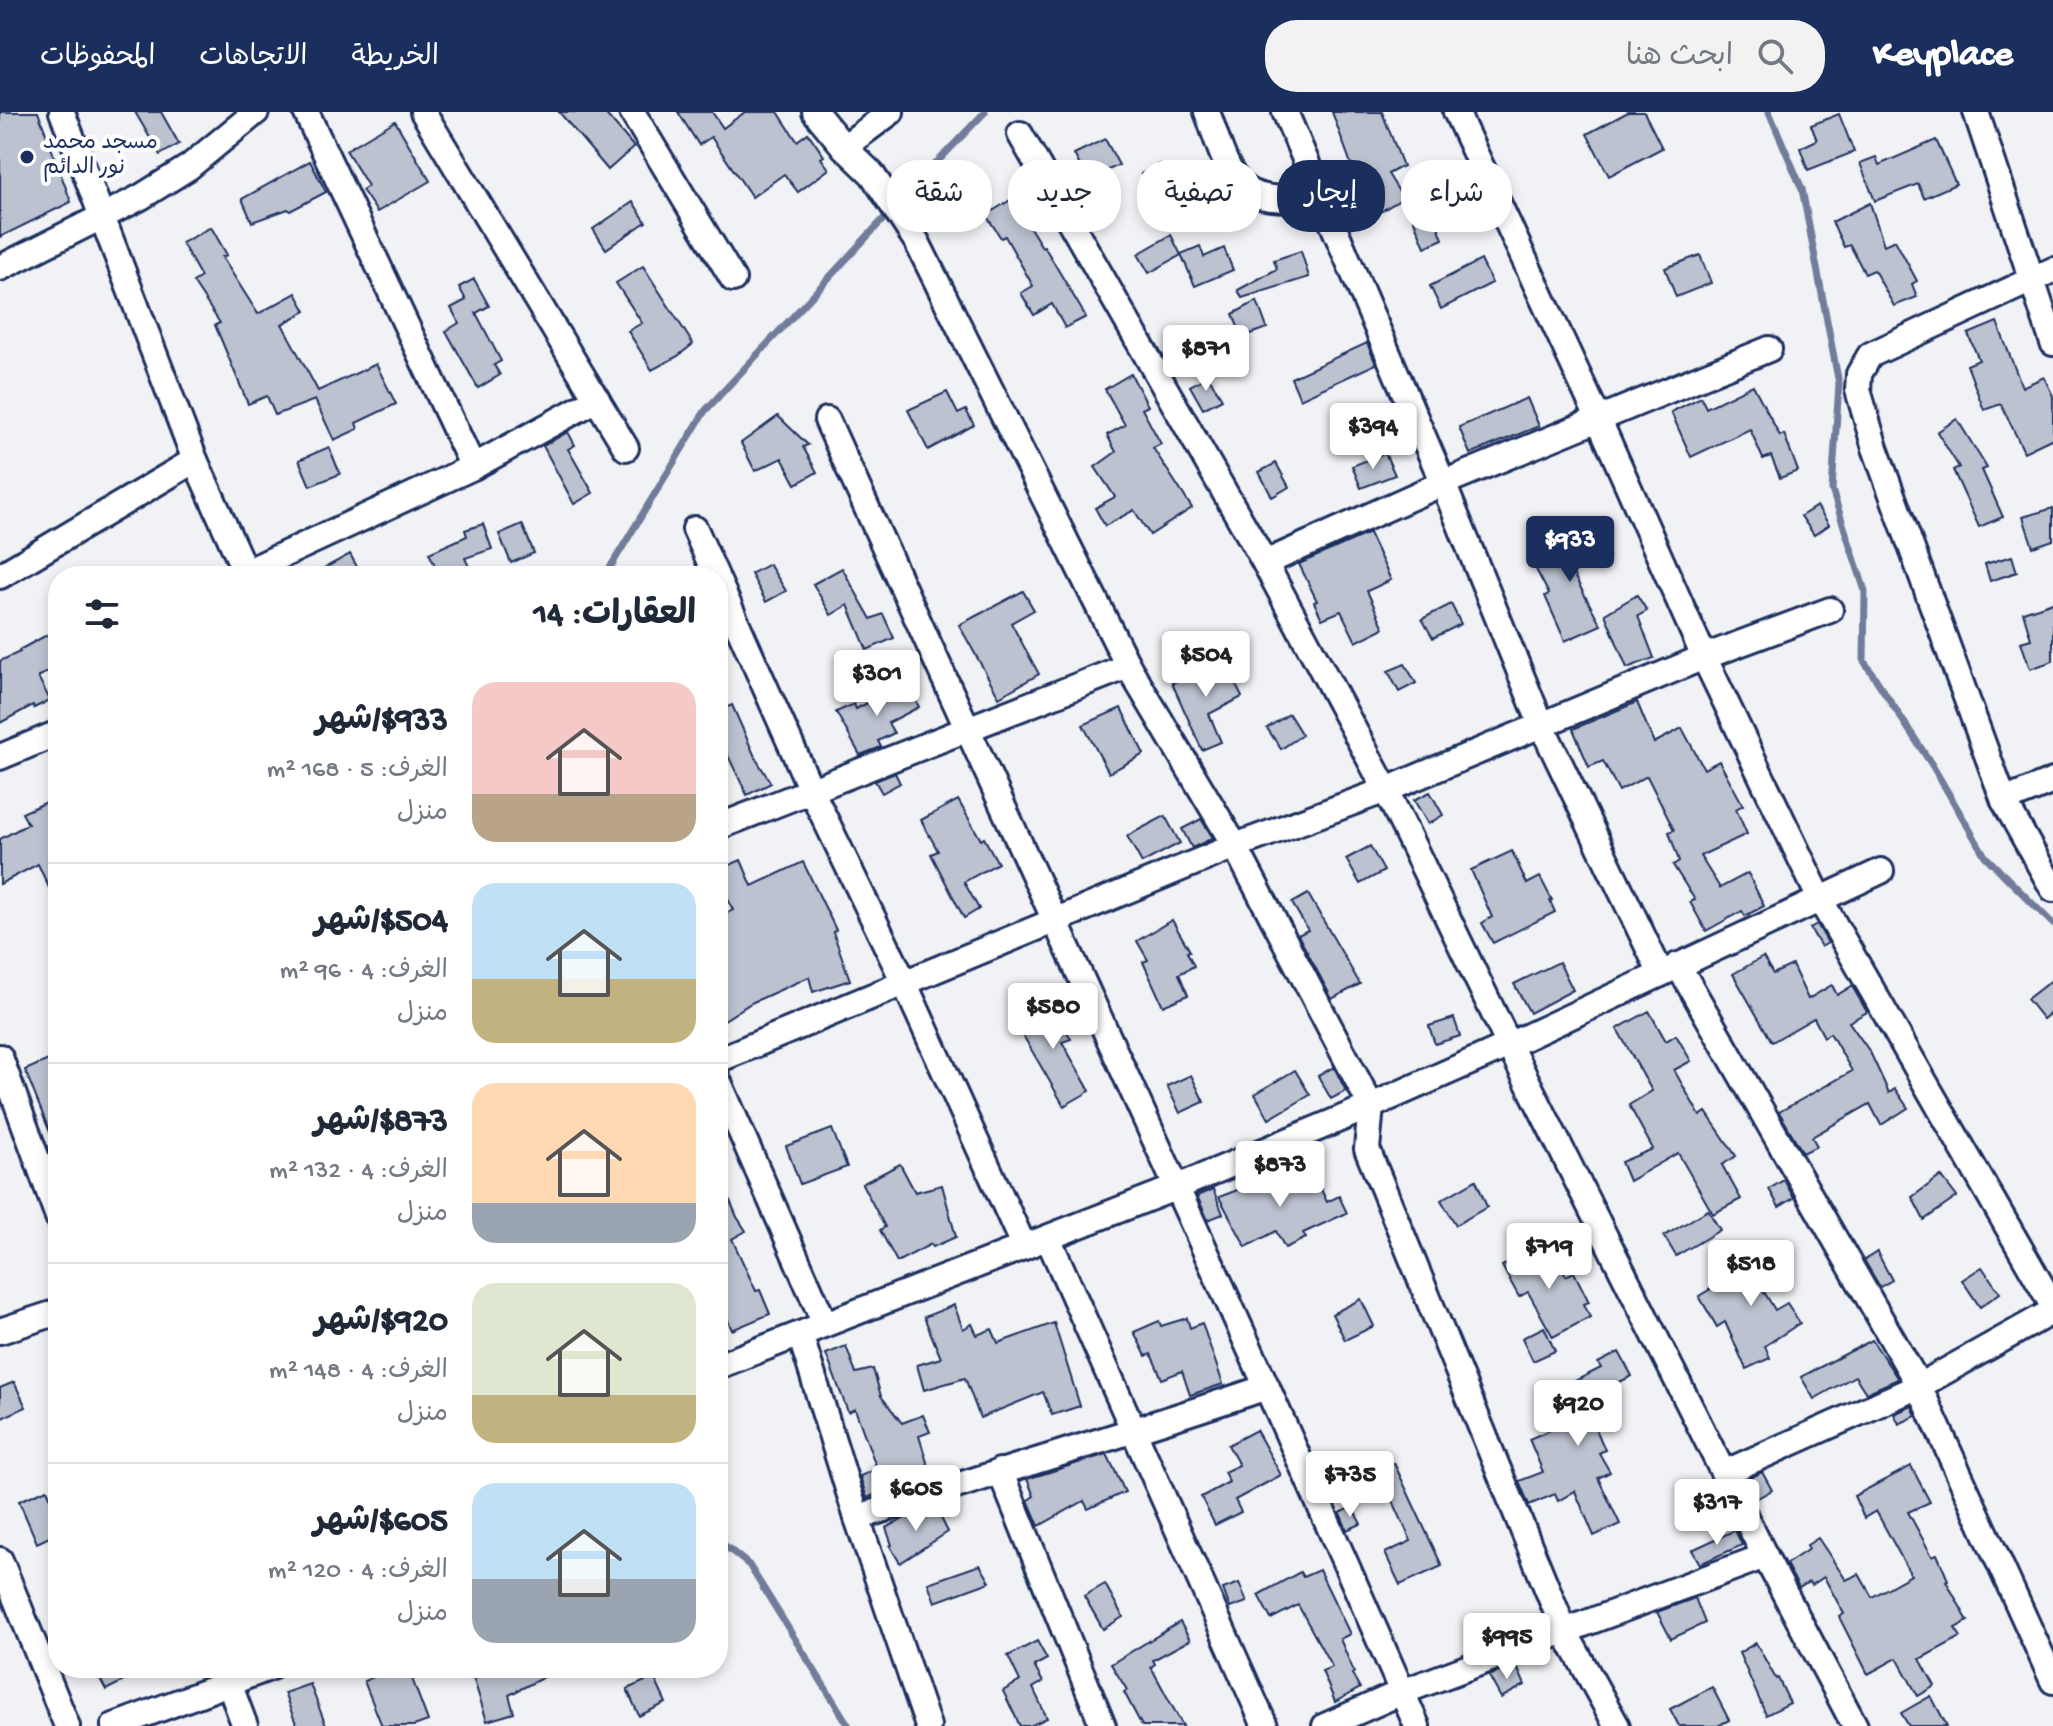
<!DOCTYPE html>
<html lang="ar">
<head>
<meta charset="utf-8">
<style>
  :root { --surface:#fff; --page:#f2f2f3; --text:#1f2937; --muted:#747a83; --line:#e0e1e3; --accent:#1b2f5e }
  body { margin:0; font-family:"Gochi Hand","Playpen Sans Arabic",sans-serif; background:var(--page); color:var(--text); direction:rtl; height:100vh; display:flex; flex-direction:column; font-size:30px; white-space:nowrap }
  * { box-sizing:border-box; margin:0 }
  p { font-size:26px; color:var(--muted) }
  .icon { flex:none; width:44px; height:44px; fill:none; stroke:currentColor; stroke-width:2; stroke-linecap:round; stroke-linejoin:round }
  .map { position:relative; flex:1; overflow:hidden; direction:ltr }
  .drawer { position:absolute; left:48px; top:454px; width:680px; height:1112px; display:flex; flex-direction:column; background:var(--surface); border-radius:32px; box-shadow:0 4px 12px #0003; direction:rtl }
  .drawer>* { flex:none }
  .top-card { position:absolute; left:752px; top:48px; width:760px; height:72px; direction:rtl; display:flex; gap:16px }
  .price { position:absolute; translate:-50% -68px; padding:0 18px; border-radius:8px; background:#fff; color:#222; font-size:26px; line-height:52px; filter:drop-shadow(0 2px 4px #0008) }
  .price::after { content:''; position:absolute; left:50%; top:48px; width:24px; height:18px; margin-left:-12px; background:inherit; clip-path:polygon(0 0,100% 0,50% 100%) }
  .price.on { background:var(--accent); color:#fff }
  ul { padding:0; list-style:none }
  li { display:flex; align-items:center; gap:24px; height:200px; padding:0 32px }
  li+li { border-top:2px solid var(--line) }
  li span { display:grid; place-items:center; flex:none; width:224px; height:160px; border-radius:24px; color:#555 }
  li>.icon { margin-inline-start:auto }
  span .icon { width:96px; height:96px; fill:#fffc; stroke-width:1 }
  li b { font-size:34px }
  h2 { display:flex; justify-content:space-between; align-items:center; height:96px; padding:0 32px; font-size:34px }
  .pill { padding:0 28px; border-radius:32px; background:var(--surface); box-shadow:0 4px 12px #0003; font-size:28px; line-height:72px }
  .pill.on { background:var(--accent); color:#fff }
  header { display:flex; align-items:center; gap:48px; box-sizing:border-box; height:112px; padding:0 40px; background:var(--accent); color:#fff }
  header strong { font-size:38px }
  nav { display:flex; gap:44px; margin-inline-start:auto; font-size:28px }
  .search { width:560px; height:72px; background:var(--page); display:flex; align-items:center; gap:20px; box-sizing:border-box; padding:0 28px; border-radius:32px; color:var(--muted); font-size:30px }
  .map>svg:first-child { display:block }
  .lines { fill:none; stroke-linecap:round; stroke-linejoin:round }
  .stream { stroke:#707c9a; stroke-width:7 }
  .building { fill:#bcc2d0; stroke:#1b2f5e; stroke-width:2 }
  .street-casing { stroke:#1b2f5e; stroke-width:30 }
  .street { stroke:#fff; stroke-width:24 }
  .poi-dot { fill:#1b2f5e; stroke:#fff; stroke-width:3 }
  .labels { text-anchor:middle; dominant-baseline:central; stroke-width:8; stroke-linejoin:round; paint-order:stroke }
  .poi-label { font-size:22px; fill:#1b2f5e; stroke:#fff; text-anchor:start }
</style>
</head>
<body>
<header>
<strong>Keyplace</strong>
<div class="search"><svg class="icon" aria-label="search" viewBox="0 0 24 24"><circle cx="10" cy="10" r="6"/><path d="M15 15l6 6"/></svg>ابحث هنا</div>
<nav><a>الخريطة</a><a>الاتجاهات</a><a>المحفوظات</a></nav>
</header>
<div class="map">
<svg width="2053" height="1614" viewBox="0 0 2053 1614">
  <rect width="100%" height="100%" fill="#f1f2f5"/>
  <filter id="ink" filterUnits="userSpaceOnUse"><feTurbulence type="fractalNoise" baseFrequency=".0125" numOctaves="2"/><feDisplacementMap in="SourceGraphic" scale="16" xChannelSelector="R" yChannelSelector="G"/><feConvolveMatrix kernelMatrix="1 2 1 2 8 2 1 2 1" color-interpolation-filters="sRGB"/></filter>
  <g filter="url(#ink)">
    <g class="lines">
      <g class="stream">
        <polyline points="1769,0 1802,77 1839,272 1832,378 1865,479 1864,549 1932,653 1985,744 2053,812"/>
        <polyline points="898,91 985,0"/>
        <polyline points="605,464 705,299 890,100"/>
        <polyline points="718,1428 749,1453 849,1614"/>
      </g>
    </g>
    <g class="building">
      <polygon points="0,0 38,0 71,90 0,125"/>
      <polygon points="135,0 161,0 179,32 160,43"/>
      <polygon points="559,0 604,0 634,35 608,58"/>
      <polygon points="678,0 712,0 723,16 745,0 778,0 797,29 808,21 824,44 821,46 829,57 798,80 784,62 752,85 711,25 699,33"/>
      <polygon points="1332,0 1382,0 1403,54 1388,62 1403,86 1370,106 1349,67 1355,63"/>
      <polygon points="1628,0 1644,0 1662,36 1609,64 1587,22"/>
      <polygon points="1839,2 1854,40 1808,58 1800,36 1817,28 1811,13"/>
      <polygon points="395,9 430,69 377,100 362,78 368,74 346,38"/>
      <polygon points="1105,27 1119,53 1087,68 1074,42"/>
      <polygon points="1936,28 1956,72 1924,86 1918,72 1875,89 1860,51 1876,45 1879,53"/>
      <polygon points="310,49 326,80 290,99 288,97 252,110 242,87"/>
      <polygon points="1160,52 1178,87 1159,97 1141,62"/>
      <polygon points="1012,87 1042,135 1044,134 1086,205 1065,216 1052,192 1034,203 1021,181 1033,174 1005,124 1001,126 986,103"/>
      <polygon points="1427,87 1443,127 1425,135 1408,94"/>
      <polygon points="633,90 646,110 606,137 593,117"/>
      <polygon points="1870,91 1884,133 1895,128 1917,169 1912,172 1917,185 1894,194 1874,158 1865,162 1850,133 1844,135 1832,110"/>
      <polygon points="211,115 227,143 222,145 258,202 296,181 306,199 282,212 318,279 376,252 396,292 356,311 358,317 334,328 315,288 275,303 267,284 248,292 215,213 220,211 193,170 201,165 182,131"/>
      <polygon points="1171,123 1181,143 1149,161 1138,142"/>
      <polygon points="1200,134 1204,145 1224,136 1233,158 1195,174 1181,142"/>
      <polygon points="1301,139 1309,165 1242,186 1238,178 1277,157 1274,148"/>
      <polygon points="1700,143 1711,171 1676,185 1665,156"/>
      <polygon points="1481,148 1492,171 1441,197 1430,174"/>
      <polygon points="643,154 693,232 678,244 652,258 628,219 642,211 616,171"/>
      <polygon points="474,167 489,194 476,201 501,249 494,253 500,263 478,276 446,219 459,211 451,196 466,188 459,175"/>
      <polygon points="1257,189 1267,216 1242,225 1233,202"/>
      <polygon points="1997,210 2022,275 2044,265 2053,284 2053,326 2024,340 2001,292 1984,298 1967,253 1979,248 1968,222"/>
      <polygon points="1367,231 1376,252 1300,287 1291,266"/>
      <polygon points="1131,262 1148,294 1142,297 1161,332 1153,336 1192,396 1150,423 1134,398 1105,414 1095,396 1115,385 1095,355 1116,340 1107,323 1125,313 1105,277"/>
      <polygon points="1208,264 1222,287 1203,297 1190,274"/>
      <polygon points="1753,273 1780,324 1784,322 1798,359 1780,366 1771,344 1763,347 1750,317 1691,345 1671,300 1701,285 1706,296"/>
      <polygon points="947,280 958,302 966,298 974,313 928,338 908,298"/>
      <polygon points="1527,286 1539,314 1470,342 1459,315"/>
      <polygon points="778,304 808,333 803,335 817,360 796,372 782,346 755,359 741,331"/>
      <polygon points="1957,307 1987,356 1982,358 2003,405 1979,415 1953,358 1959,355 1937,320"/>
      <polygon points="568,320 575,333 568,337 593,381 574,392 543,334"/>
      <polygon points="329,335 340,362 310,374 299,348"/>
      <polygon points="1385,341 1395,363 1361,376 1352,354"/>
      <polygon points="1276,351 1289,375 1272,385 1259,360"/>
      <polygon points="1817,394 1829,413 1814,423 1801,404"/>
      <polygon points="2053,396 2053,428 2033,435 2023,405"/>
      <polygon points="483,412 492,437 465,446 470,457 455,464 440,464 429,441 467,424 465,418"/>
      <polygon points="522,412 534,441 511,451 499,422"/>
      <polygon points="1369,421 1391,468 1367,479 1384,516 1356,530 1341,499 1322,507 1314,490 1317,489 1299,452"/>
      <polygon points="1599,422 1609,446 1572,460 1601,513 1565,529 1545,484 1549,482 1531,448 1562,432 1564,436"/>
      <polygon points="350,442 362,464 310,464"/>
      <polygon points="2012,444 2017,460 1990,469 1985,452"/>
      <polygon points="769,452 786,479 766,490 751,462"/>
      <polygon points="842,456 871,507 883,502 894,526 867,538 848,493 831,503 813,472"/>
      <polygon points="1023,479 1034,498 1011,511 1039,562 999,585 959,513"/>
      <polygon points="1637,483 1647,499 1638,504 1654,546 1627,556 1605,502"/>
      <polygon points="2053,490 2053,549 2030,557 2021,530 2031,527 2023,500"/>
      <polygon points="1451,492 1461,512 1433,526 1422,507"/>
      <polygon points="58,517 58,554 38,565 50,588 34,596 33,593 0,611 0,549 20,540 19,538"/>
      <polygon points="1223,547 1242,585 1209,602 1221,630 1202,638 1172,571"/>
      <polygon points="1405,552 1416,571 1399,580 1388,559"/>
      <polygon points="906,570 919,595 888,611 894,621 878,629 881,635 860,643 836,600 854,592 856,597"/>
      <polygon points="1637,590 1654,631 1682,616 1704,657 1719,649 1743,693 1736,697 1747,722 1700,744 1720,776 1748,761 1764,794 1745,804 1742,799 1706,819 1690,790 1695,788 1673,753 1679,749 1669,720 1674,718 1647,664 1619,679 1603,649 1589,655 1573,617"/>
      <polygon points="732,593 756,647 771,671 747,683 718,623 718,599"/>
      <polygon points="1121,596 1144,642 1109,661 1083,613"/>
      <polygon points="1289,602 1302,623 1281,637 1267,616"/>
      <polygon points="895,661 900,671 882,681 875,669"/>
      <polygon points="1430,680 1443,703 1428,712 1414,688"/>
      <polygon points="58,685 58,795 38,752 0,772 0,727 28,712 22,701"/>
      <polygon points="958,688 981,728 984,726 998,751 964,770 979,797 964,806 931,742 938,739 921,708"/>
      <polygon points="1165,704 1180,731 1142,751 1127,724"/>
      <polygon points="1201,707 1213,726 1192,736 1182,717"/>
      <polygon points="1370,734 1384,759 1360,772 1346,747"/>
      <polygon points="1512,739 1527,772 1540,765 1552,788 1550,789 1555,800 1493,831 1482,811 1492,805 1471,758"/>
      <polygon points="741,748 752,774 803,750 836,818 833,820 850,868 813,880 809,865 751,891 718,912 718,805 733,798 718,764 718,758"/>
      <polygon points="1308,782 1360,872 1332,887 1298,823 1308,818 1292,791"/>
      <polygon points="1172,808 1190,839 1187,840 1194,854 1179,862 1188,883 1163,894 1143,850 1148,848 1137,829"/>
      <polygon points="1817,812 1828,831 1821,835 1810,816"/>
      <polygon points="1763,845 1773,862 1792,853 1808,887 1832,873 1837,883 1852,874 1867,900 1849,910 1870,940 1889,981 1895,977 1908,996 1881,1013 1870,992 1812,1025 1817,1034 1803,1041 1779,1000 1852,959 1830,921 1824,925 1814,906 1772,930 1733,862"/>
      <polygon points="1559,850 1573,878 1530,901 1514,872"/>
      <polygon points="2053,867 2053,899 2043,907 2027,887"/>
      <polygon points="1050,888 1071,927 1062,930 1090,979 1064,994 1014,908"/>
      <polygon points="1649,899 1666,929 1676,923 1691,949 1674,958 1700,1004 1706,1000 1736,1044 1722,1053 1741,1087 1713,1102 1678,1041 1629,1069 1621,1050 1653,1037 1629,993 1652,979 1617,917"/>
      <polygon points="1454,906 1460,924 1435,932 1429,914"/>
      <polygon points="58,944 58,1038 57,1038 25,958"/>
      <polygon points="1334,955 1346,979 1331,987 1318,964"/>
      <polygon points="1295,958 1310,983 1269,1007 1255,982"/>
      <polygon points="1191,963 1204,990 1180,1001 1167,974"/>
      <polygon points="832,1017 847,1055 800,1072 786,1034"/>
      <polygon points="900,1052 915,1080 942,1073 956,1125 933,1135 931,1132 897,1150 880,1118 885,1115 862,1072"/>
      <polygon points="1283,1058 1292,1073 1314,1063 1327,1090 1339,1084 1347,1101 1303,1121 1306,1126 1285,1136 1276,1119 1246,1135 1219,1085 1253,1072 1254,1076"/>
      <polygon points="718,1061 737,1105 746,1119 732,1127 756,1179 760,1178 770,1202 732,1218 718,1185"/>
      <polygon points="1941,1064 1957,1085 1924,1108 1912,1085"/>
      <polygon points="1476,1068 1487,1095 1456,1113 1441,1088"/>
      <polygon points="1784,1068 1794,1086 1779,1095 1769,1077"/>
      <polygon points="1213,1077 1223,1102 1208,1108 1197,1084"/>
      <polygon points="1708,1098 1720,1118 1676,1144 1664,1124"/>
      <polygon points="1778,1136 1790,1158 1763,1178 1775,1198 1787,1191 1800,1211 1765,1234 1770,1246 1746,1257 1725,1210 1717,1215 1699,1184"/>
      <polygon points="1538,1137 1546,1155 1559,1149 1566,1164 1574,1160 1589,1190 1584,1192 1590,1205 1553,1225 1528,1180 1519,1185 1502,1154"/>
      <polygon points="1877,1140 1892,1168 1880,1175 1864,1148"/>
      <polygon points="1982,1155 2000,1181 1980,1195 1962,1168"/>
      <polygon points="1361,1187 1374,1214 1345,1228 1332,1202"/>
      <polygon points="954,1193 963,1217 972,1212 977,1223 992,1217 998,1231 1054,1211 1080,1294 1052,1303 1043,1280 980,1306 965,1266 924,1278 917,1253 941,1246 924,1205"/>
      <polygon points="1187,1206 1190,1216 1202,1211 1223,1272 1190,1283 1182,1259 1162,1267 1151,1242 1146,1244 1134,1220 1159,1209 1161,1214"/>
      <polygon points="1544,1215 1555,1239 1533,1249 1522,1226"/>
      <polygon points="1872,1228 1898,1267 1866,1281 1855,1264 1814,1287 1801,1265"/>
      <polygon points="846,1234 856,1261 873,1257 881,1284 902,1311 923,1303 930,1320 919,1324 930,1360 885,1373 887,1378 867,1386 860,1364 877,1357 855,1297 848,1300 826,1242"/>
      <polygon points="1619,1240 1632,1264 1601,1279 1610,1294 1591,1305 1605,1338 1599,1341 1610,1360 1598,1366 1620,1412 1594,1424 1575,1379 1558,1389 1555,1382 1529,1393 1519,1369 1543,1360 1529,1327 1562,1313 1552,1285 1578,1277 1575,1269 1601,1256 1598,1251"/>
      <polygon points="14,1270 26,1295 0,1307 0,1276"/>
      <polygon points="1912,1294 1916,1304 1899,1312 1894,1302"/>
      <polygon points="1256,1318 1281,1363 1235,1388 1241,1400 1215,1413 1201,1385 1229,1370 1224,1360 1239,1353 1228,1333"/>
      <polygon points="1107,1342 1125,1380 1088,1397 1084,1389 1039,1414 1028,1388 1034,1384 1027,1367"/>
      <polygon points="1394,1351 1442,1454 1400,1473 1385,1441 1411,1429 1379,1358"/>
      <polygon points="1911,1354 1930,1390 1908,1400 1932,1444 1937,1442 1948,1468 1946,1469 1968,1509 1955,1516 1961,1525 1920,1547 1935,1574 1918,1584 1897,1546 1868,1562 1839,1505 1844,1502 1824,1465 1812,1473 1809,1470 1799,1476 1786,1452 1809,1437 1807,1433 1818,1426 1846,1468 1859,1462 1872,1485 1911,1463 1876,1399 1864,1406 1854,1384"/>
      <polygon points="1762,1360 1772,1378 1754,1388 1744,1369"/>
      <polygon points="47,1377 58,1402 58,1421 37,1431 19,1389"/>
      <polygon points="1352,1395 1361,1412 1347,1418 1340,1401"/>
      <polygon points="936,1396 948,1420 900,1451 890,1434 892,1433 886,1416 905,1406"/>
      <polygon points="1735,1418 1742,1433 1700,1452 1692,1438"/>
      <polygon points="980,1453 990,1470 935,1490 928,1471"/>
      <polygon points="1319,1458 1350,1522 1340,1527 1354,1560 1352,1562 1360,1576 1335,1590 1322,1559 1332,1555 1298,1493 1271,1507 1258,1483 1300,1460 1303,1465"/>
      <polygon points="1239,1471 1247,1490 1230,1496 1223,1477"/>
      <polygon points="1105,1472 1123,1505 1103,1517 1084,1484"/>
      <polygon points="1695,1486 1705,1511 1671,1527 1657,1500"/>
      <polygon points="1180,1510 1190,1528 1153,1548 1155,1552 1151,1555 1183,1614 1142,1614 1124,1580 1127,1578 1111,1552"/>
      <polygon points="1037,1529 1047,1547 1034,1554 1043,1570 1033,1576 1047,1606 1030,1614 1020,1614 1003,1579 1020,1569 1008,1544"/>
      <polygon points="1756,1531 1776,1567 1778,1566 1790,1591 1766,1603 1739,1541"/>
      <polygon points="1516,1553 1525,1573 1501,1586 1489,1564"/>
      <polygon points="94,1556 149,1556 106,1578"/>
      <polygon points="383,1556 408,1556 428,1609 414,1614 382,1614 364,1569 385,1560"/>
      <polygon points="470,1556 561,1556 509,1583 514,1601 487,1609"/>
      <polygon points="654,1565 666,1591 639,1604 627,1577"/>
      <polygon points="310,1572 326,1614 297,1614 284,1581"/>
      <polygon points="1712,1575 1729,1608 1718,1614 1679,1614 1670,1597"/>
      <polygon points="1931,1584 1947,1614 1909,1614 1901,1601"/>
    </g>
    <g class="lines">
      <g class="street-casing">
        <g id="street">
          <polyline points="62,0 195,348 247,464"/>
          <polyline points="306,0 473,355"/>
          <polyline points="423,0 626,336"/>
          <polyline points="632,0 733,167"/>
          <polyline points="815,0 844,35 872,62 917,130 1128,554 1235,734 1371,994 1367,1037 1564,1518 1617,1614"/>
          <path d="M1207,0C1217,24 1226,70 1252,81C1272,90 1300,86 1321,86"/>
          <polyline points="1285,0 1443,371 1541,612 1661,862"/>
          <polyline points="1456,0 1598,306 1704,545 1821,789 2053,1194"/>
          <polyline points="1976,0 2053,231"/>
          <polyline points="1020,22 1265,451 1386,678 1509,933 1765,1444 1855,1614"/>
          <polyline points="844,35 891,0"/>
          <polyline points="0,156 141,85 189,55 256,0"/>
          <polyline points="2053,158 1870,243 1859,262 1858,278 1875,336 2004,689 2053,777"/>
          <path d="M827,308C1024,744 1226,1176 1417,1614"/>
          <polyline points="695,417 716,464"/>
          <polyline points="1265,451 1443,371 1769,237"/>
          <polyline points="246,460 473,355 597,287"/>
          <polyline points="0,464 195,348"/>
          <polyline points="718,469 811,678 904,870 1024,1135"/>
          <polyline points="0,645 58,621"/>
          <polyline points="2004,689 2053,669"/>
          <polyline points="718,715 1128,554"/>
          <polyline points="1678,853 1919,1274 2053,1569"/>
          <polyline points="0,945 58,1105"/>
          <polyline points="718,948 1235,734 1386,678 1704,545 1830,498"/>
          <polyline points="718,968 825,1212"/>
          <polyline points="1048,1126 1265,1614"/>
          <polyline points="0,1219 58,1200"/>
          <polyline points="800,1222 857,1406 928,1614"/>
          <polyline points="718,1254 1175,1076 1371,994 1509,933 1881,759"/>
          <polyline points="1000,1359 1103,1614"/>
          <polyline points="1724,1361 1919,1274 2053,1199"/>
          <path d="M857,1406C993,1361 1131,1321 1267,1275"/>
          <polyline points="0,1448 67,1614"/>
          <polyline points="224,1558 245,1614"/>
          <polyline points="114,1614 269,1556"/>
          <polyline points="1325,1614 1402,1580 1765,1444"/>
        </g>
      </g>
      <use href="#street" class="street"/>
    </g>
  </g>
  <circle class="poi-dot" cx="27" cy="45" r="8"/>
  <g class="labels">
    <g class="poi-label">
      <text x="43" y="32">مسجد محمد<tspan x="43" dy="25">نور الدائم</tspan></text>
    </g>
  </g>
</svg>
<b class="price" style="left:1206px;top:281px">$871</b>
<b class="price" style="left:1373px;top:359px">$394</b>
<b class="price on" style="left:1570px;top:472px">$933</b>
<b class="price" style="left:1206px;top:587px">$504</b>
<b class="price" style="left:877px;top:606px">$301</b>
<b class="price" style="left:1053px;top:939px">$580</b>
<b class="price" style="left:1280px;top:1097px">$873</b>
<b class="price" style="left:1549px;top:1179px">$719</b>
<b class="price" style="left:1751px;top:1196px">$518</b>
<b class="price" style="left:1578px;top:1336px">$920</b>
<b class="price" style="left:1350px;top:1407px">$735</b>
<b class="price" style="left:916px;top:1421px">$605</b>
<b class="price" style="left:1717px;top:1435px">$317</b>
<b class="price" style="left:1507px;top:1569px">$995</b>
<div class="top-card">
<a class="pill">شراء</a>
<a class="pill on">إيجار</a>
<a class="pill">تصفية</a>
<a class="pill">جديد</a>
<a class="pill">شقة</a>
</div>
<section class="drawer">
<h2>العقارات: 14<svg class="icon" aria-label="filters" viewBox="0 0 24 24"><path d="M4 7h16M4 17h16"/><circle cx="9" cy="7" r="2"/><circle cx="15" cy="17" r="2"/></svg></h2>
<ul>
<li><span style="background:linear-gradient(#f6c9c9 70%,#b9a48a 0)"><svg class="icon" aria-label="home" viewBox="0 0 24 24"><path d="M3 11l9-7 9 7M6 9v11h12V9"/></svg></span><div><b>$933/شهر</b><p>الغرف: 5 · 168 m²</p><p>منزل</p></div></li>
<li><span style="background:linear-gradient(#bfe0f5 60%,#c2b280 0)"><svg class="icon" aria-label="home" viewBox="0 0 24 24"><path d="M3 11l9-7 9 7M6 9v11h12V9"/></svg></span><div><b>$504/شهر</b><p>الغرف: 4 · 96 m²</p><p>منزل</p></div></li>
<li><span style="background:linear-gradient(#ffd9b3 75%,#9aa5b1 0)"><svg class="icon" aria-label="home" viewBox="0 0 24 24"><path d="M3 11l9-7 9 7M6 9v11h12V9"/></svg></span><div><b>$873/شهر</b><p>الغرف: 4 · 132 m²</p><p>منزل</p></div></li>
<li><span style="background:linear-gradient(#dfe7d0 70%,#c2b280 0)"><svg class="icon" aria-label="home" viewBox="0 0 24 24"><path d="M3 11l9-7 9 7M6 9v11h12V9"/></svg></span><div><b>$920/شهر</b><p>الغرف: 4 · 148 m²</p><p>منزل</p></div></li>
<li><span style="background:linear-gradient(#bfe0f5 60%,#9aa5b1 0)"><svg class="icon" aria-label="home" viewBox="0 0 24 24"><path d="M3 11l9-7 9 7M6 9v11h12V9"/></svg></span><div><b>$605/شهر</b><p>الغرف: 4 · 120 m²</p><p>منزل</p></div></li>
</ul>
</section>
</div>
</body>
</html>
